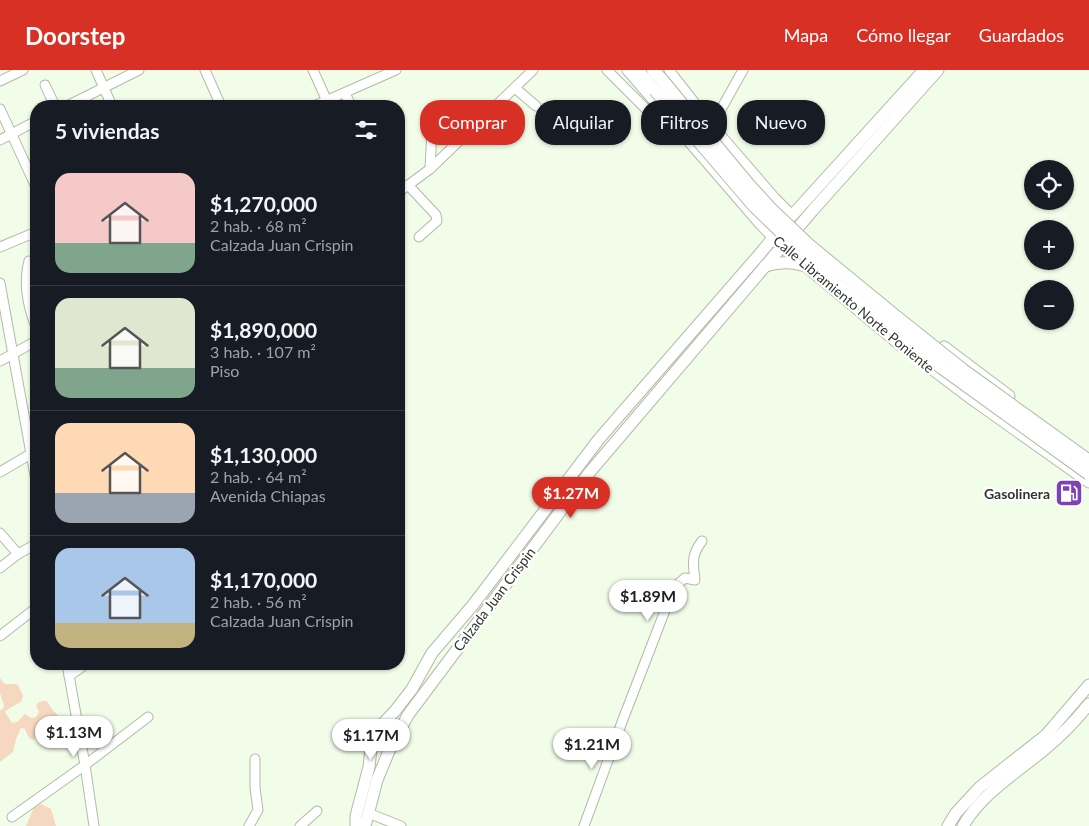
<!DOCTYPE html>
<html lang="es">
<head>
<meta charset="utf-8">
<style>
  :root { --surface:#171b24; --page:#242831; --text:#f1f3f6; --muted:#9ea1a6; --line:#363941; --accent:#d93025 }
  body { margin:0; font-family:Lato,sans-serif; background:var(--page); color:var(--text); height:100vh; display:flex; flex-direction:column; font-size:19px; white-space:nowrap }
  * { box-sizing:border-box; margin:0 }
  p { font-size:16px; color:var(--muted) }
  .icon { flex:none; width:28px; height:28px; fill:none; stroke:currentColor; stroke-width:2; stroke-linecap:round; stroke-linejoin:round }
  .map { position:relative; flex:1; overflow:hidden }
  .side { position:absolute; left:30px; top:30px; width:375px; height:570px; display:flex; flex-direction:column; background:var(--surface); border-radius:20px; box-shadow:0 1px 4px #0004 }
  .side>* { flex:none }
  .guide { position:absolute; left:420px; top:30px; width:475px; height:45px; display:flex; gap:10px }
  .tools { position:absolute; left:1024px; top:90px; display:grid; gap:10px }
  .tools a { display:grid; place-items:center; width:50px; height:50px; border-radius:50%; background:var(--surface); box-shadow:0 1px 4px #0004; font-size:25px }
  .price { position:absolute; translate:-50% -42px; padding:0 11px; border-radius:18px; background:#fff; color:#222; font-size:16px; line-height:32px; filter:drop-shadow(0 1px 2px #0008) }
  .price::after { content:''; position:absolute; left:50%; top:30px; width:15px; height:11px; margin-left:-8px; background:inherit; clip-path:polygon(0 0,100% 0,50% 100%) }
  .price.selected { background:var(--accent); color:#fff }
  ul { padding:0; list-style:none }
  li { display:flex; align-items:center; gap:15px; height:125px; padding:0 25px }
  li+li { border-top:1px solid var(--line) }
  li span { display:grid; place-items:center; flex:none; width:140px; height:100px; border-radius:15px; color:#555 }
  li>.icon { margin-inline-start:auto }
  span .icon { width:60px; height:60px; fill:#fffc; stroke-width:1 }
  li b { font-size:21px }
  h2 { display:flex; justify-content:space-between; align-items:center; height:60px; padding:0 25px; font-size:21px }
  .pill { padding:0 18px; border-radius:20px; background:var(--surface); box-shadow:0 1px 4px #0004; font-size:18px; line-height:45px }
  .pill.selected { background:var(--accent); color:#fff }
  header { display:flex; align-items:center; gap:30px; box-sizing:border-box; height:70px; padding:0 25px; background:var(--accent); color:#fff }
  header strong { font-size:24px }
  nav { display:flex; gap:28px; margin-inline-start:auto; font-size:18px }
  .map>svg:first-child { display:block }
  .green { fill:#f5d8bf }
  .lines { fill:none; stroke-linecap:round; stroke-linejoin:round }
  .minor-casing { stroke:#b1bba8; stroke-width:11 }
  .major-casing { stroke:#b1bba8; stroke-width:13 }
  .highway-casing { stroke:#b1bba8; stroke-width:14 }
  .minor { stroke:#fff; stroke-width:9 }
  .major { stroke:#fff; stroke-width:11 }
  .highway { stroke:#fff; stroke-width:12 }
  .highway-bridge-casing { stroke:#b1bba8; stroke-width:14; stroke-linecap:butt }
  .highway-bridge { stroke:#fff; stroke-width:12 }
  .labels { text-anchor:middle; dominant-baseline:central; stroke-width:4.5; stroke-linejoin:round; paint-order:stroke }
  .street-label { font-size:14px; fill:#32362e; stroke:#fff }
  .poi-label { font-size:14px; font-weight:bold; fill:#32362e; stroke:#fff; text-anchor:end }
</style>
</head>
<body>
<header>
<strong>Doorstep</strong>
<nav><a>Mapa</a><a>Cómo llegar</a><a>Guardados</a></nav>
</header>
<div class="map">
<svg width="1089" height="756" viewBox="0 0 1089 756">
  <rect width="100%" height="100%" fill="#f2fde9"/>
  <g class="green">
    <path d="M0,608C7,619 10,611 18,615L23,626L21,632C14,636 12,636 5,642L12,653L17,652L25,644L31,648L36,647L39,642L36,636L39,632C48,629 47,632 52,639C55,643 58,644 60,649L58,653L55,654L33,670L29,668L25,659L21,658L16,669L13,682L0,692V640L3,639L4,635L0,623Z"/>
    <polygon points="41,734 51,739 56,756 26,756 34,737"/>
  </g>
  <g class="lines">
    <g class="minor-casing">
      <g id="minor">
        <polyline points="96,0 112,36"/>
        <polyline points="205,0 221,36"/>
        <polyline points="313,0 327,31"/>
        <polyline points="607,0 649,42 656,44 665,43"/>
        <polyline points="669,0 712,55 775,128 792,145"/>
        <polyline points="0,11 23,0"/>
        <polyline points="45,15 55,36"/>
        <polyline points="515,18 536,36"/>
        <polyline points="345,23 351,36"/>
        <polyline points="67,36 139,0"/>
        <polyline points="314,36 396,0"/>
        <polyline points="0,39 36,117"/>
        <polyline points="710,59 743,0"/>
        <polyline points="0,70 36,51"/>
        <polyline points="430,99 433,40"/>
        <polyline points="408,115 436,145 437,151 419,167"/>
        <polyline points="399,122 430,99 533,0"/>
        <polyline points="0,177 36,162"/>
        <path d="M29,191C23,213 28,237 36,257"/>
        <polyline points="0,213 36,411"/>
        <polyline points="0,291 36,271"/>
        <polyline points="0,402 34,382"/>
        <polyline points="0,463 18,484"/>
        <polyline points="0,498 18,484 36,474"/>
        <polyline points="0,566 36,538"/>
        <polyline points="67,594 85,695 94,756"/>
        <polyline points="69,606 86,594"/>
        <polyline points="368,743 401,756"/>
        <polyline points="12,747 85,695 148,647"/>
        <polyline points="249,756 258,740 255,718 255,689"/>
        <polyline points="300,756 317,741"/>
        <path d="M584,756L622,652L671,525L679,513L685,508L695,510C693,494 691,485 702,471"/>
      </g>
    </g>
    <g class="major-casing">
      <g id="major">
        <polyline points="628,0 759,152 782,176 898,273 972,329 1089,412"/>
        <path d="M765,196C778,192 789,191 802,195"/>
        <polyline points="944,277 1009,326"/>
        <polyline points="356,756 356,746 369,697 372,670 376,661 395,641 412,619 432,583 473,535 599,369 758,186 788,150 924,0"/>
        <polyline points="365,756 377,710 389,681 408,645 589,403 813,140 938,0"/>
        <polyline points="948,756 956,743 980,717 1046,665 1089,615"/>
        <path d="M963,756C982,723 1018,702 1046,678C1062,665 1076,650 1089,634"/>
      </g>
    </g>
    <g class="highway-casing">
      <g id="highway">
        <polyline points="637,0 655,20"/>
        <polyline points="653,0 663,11"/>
      </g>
    </g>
    <use href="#minor" class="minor"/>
    <use href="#major" class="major"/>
    <use href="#highway" class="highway"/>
    <g class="highway-bridge-casing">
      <g id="highway-bridge">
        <polyline points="663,11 749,115 770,138 810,176 894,245 963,300 1089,391"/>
        <polyline points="655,20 754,136 807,187 841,217 942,298 1089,404"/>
      </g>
    </g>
    <use href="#highway-bridge" class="highway-bridge"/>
  </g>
  <defs>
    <g id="fuel-square" transform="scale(1.4375)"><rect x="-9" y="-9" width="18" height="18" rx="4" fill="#7c43b9" stroke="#fff"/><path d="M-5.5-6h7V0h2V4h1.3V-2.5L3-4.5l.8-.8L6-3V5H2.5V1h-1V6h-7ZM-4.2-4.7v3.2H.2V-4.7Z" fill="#fff"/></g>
  </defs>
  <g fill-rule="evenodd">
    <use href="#fuel-square" x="1069" y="423"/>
  </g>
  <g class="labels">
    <g class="street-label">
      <text transform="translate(854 234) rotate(40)">Calle Libramiento Norte Poniente</text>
      <text transform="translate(494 529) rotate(-53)">Calzada Juan Crispin</text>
    </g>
    <g class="poi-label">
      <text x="1050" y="423">Gasolinera</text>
    </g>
  </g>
</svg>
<div class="tools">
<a><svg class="icon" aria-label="locate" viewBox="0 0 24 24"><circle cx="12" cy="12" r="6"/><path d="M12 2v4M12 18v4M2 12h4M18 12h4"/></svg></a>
<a>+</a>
<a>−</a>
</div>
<b class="price selected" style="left:571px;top:449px">$1.27M</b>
<b class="price" style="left:648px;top:552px">$1.89M</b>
<b class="price" style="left:74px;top:688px">$1.13M</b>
<b class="price" style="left:371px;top:691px">$1.17M</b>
<b class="price" style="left:592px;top:700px">$1.21M</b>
<div class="guide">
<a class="pill selected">Comprar</a>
<a class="pill">Alquilar</a>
<a class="pill">Filtros</a>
<a class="pill">Nuevo</a>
</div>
<section class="side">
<h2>5 viviendas<svg class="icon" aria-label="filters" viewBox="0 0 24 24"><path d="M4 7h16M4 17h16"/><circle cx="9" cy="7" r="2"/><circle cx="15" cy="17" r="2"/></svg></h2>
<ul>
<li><span style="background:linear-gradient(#f6c9c9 70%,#7fa58c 0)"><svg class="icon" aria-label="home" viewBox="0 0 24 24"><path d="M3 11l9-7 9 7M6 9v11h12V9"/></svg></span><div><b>$1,270,000</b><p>2 hab. · 68 m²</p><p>Calzada Juan Crispin</p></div></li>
<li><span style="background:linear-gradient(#dfe7d0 70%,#7fa58c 0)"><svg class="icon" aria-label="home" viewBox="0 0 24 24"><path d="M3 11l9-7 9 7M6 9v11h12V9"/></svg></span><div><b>$1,890,000</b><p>3 hab. · 107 m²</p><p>Piso</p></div></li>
<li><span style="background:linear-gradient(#ffd9b3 70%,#9aa5b1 0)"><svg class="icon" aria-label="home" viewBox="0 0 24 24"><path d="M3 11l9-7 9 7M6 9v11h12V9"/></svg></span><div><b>$1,130,000</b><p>2 hab. · 64 m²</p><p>Avenida Chiapas</p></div></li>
<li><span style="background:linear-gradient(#a9c7e8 75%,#c2b280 0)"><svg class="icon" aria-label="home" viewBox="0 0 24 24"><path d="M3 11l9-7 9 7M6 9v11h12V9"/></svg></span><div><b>$1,170,000</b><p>2 hab. · 56 m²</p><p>Calzada Juan Crispin</p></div></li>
</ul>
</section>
</div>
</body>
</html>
